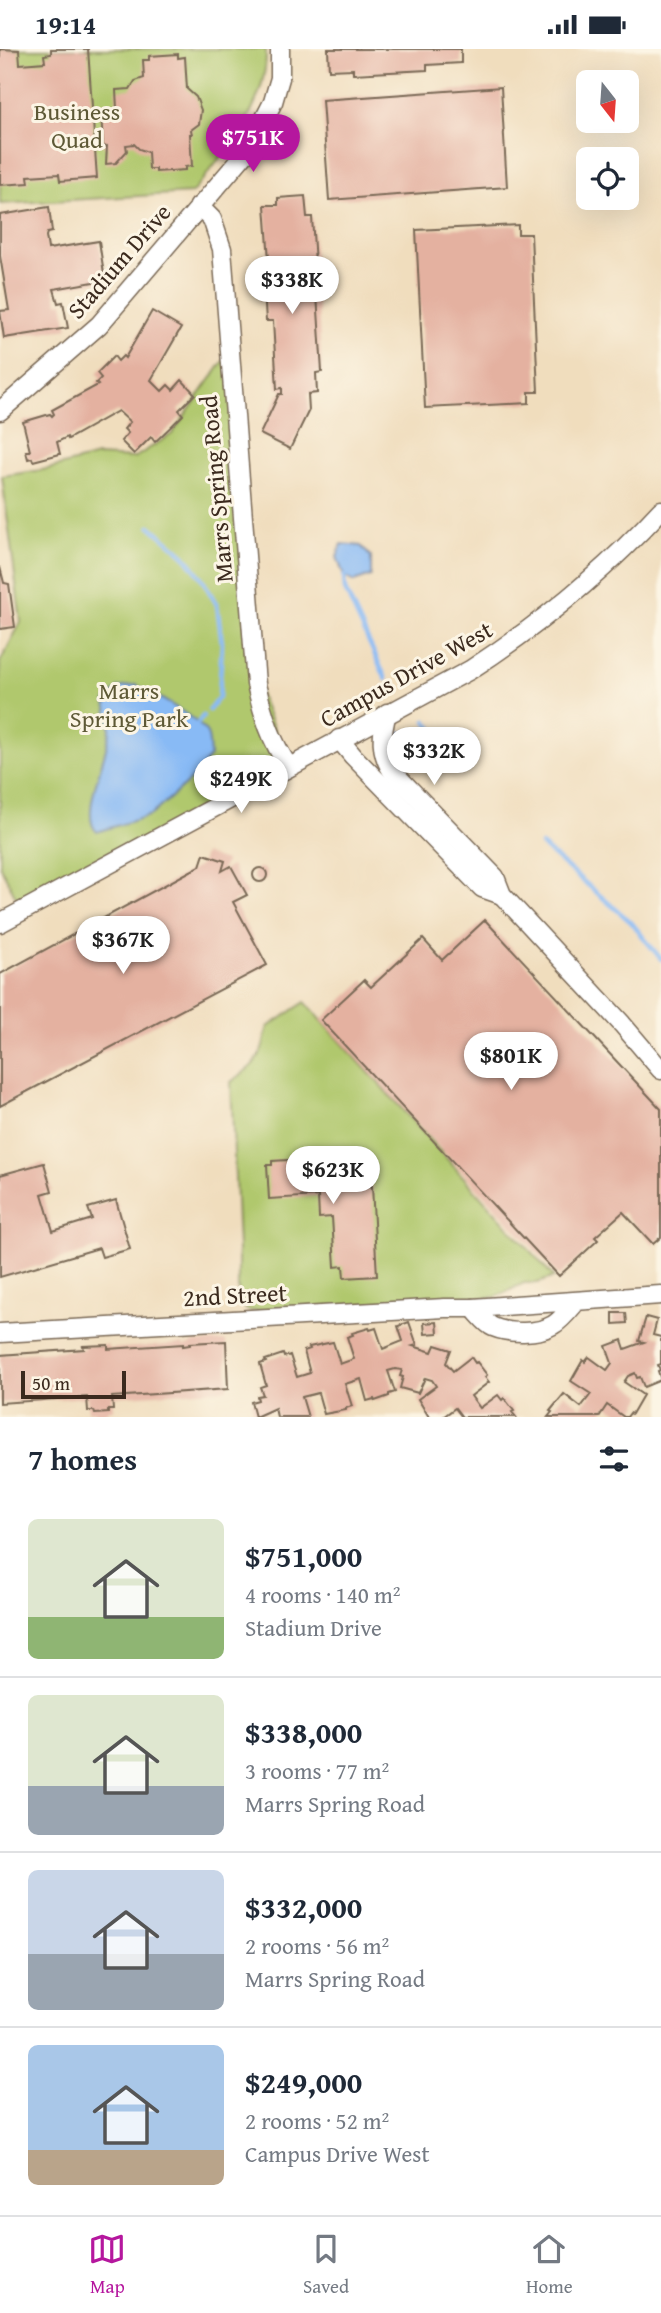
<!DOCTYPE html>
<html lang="en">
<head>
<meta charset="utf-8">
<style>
  :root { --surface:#fff; --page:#f6f6f7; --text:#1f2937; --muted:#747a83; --line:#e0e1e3; --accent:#b5179e }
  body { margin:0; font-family:"Gentium Book Plus",serif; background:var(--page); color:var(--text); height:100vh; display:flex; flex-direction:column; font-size:26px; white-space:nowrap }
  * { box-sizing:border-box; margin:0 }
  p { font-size:23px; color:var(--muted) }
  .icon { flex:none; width:38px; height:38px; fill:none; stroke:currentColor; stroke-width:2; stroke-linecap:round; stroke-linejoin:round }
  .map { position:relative; height:1368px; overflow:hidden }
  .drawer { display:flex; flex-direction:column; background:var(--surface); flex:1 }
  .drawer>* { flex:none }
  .needle { width:46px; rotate:163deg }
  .tools { position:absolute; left:576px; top:21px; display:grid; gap:14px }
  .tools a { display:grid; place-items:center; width:63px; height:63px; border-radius:10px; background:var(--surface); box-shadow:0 7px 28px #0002; font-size:35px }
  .scale { position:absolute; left:21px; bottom:18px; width:105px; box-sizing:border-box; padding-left:7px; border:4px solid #3b2a1e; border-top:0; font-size:19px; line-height:24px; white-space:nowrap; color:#3b2a1e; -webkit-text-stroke:5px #fcf5e5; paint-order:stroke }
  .price { position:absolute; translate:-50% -60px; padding:0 16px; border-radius:24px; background:#fff; color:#222; font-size:23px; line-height:46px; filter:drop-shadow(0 2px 4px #0008) }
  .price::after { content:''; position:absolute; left:50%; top:42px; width:21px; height:16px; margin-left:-10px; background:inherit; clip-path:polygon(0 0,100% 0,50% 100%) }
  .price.active { background:var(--accent); color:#fff }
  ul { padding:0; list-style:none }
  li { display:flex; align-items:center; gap:21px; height:175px; padding:0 28px }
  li+li { border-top:2px solid var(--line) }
  li span { display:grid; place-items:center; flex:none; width:196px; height:140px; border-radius:10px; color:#555 }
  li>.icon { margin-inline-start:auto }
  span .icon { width:84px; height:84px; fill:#fffc; stroke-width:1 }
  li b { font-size:30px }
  h2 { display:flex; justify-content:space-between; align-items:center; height:84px; padding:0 28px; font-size:30px }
  .status { display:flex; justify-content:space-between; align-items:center; height:49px; padding:0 35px; background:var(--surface); direction:ltr }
  .status svg { height:19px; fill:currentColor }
  .tabs { display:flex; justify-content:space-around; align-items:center; height:98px; border-top:2px solid var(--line); background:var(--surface); font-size:19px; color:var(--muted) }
  .tabs a { display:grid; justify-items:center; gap:4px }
  .tabs .active { color:var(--accent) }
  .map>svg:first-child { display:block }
  .green { fill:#b0c86d; stroke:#767946; stroke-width:2 }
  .water { fill:#88baf5; stroke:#62728a; stroke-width:2 }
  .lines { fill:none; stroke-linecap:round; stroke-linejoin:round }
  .stream { stroke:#88baf5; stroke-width:4.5 }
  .building { fill:#e4b1a0 }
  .minor-casing { stroke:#7a6956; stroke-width:21 }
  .minor { stroke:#fff; stroke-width:18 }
  .labels { text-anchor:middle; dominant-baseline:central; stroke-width:6; stroke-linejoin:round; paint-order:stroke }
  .park-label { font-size:24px; fill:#5e5936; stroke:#fcf5e5 }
  .street-label { font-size:24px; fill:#3b2a1e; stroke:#fcf5e5 }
</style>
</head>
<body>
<div class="status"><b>19:14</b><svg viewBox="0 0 49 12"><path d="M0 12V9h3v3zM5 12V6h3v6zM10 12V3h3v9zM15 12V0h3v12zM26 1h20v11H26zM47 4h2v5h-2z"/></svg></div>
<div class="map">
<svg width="661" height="1368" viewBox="0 0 661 1368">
  <rect width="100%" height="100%" fill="#fcf5e5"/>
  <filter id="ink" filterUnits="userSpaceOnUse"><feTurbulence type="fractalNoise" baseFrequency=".0143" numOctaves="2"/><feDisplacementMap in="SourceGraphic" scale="14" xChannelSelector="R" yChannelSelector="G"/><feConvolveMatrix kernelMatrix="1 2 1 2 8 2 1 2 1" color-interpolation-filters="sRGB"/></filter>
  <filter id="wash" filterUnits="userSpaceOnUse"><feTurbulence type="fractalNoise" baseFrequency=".00686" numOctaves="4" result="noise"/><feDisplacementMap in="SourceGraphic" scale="28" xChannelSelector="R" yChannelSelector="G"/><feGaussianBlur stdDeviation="1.57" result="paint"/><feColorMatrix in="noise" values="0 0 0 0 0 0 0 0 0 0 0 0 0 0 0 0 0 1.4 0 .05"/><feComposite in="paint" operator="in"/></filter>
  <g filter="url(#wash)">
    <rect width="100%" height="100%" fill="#f0ddbd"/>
    <g class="green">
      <path d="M0,0H266C268,58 226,101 192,144L0,155Z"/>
      <polygon points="229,304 256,635 289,718 23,862 0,817 0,613 21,573 2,427 48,420 97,407 134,409 172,385"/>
      <path d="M305,953L554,1228L538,1234H524L496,1248L252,1262L247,1261L238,1252V1198L231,1033C244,1023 257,1016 262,1000C265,993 265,985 268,978Z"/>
    </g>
    <g class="water">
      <polygon points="342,495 361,497 371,508 371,527 354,533 344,527 337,508"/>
      <path d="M136,636C152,644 199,669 207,685C210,690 209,701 210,707L196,726L151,766L97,783C78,766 109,704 110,680C110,670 107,661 106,652L118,639Z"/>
    </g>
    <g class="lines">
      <g class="stream">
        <polyline points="150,477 184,506 201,528 217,556 222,594 219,648 209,661"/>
        <polyline points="344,527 345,541 386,630"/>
        <polyline points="426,672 439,688"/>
        <polyline points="198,674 203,667"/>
        <polyline points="398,684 439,688"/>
        <polyline points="541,796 631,873 661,910"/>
      </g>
    </g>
    <g id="blocks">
      <g class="building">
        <polygon points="0,0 19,1 20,15 45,13 44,6 51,5 51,0 88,0 97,129 60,132 59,125 28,127 29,134 0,136"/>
        <polygon points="328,0 461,0 461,14 427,16 427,21 353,25 353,20 329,21"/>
        <polygon points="178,5 178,9 185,8 187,40 196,48 201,61 199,75 191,81 192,85 190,85 192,117 185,118 185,121 156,123 156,120 149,120 148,103 139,100 134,95 126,96 127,102 116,114 106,115 107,97 103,98 101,61 117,60 116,41 130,40 135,32 144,29 143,11 149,11 149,7"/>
        <polygon points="501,38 507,138 329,151 322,51"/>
        <polygon points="305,147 307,168 312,168 322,323 316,324 317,344 308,345 309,361 290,400 260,385 279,345 282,345 282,339 277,340 273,272 266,272 263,225 270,225 265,156 278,156 278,149"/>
        <polygon points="49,158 52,183 47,184 46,187 48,200 99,192 105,231 54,240 58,254 63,253 68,279 4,289 0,262 9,261 0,207 0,166"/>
        <polygon points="518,176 518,185 531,185 538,343 529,343 529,354 425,359 416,181"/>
        <polygon points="152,262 181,279 151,331 162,342 168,336 173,341 182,331 195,345 179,361 183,366 155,393 151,388 134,405 121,392 128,384 124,380 130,373 118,362 68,390 67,388 57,393 60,405 33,412 32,409 28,410 26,402 30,402 23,373 50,365 52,367 54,365 52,361 98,336 96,334 101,329 97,324 114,307 118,312 123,307 125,309"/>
        <polygon points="0,518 4,534 9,535 15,578 0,580"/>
        <polygon points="204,805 225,812 222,822 231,817 247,846 233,853 267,916 0,1057 0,925 200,817"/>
        <circle cx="260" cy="826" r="7"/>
        <polygon points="485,871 661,1060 661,1188 653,1195 623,1163 595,1188 598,1191 559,1227 321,971 364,931 371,938 423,890 442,911"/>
        <polygon points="353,1107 354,1138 372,1137 377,1227 344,1229 343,1217 335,1218 332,1168 319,1169 318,1147 269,1150 267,1116 272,1116 272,1112"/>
        <polygon points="44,1114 52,1142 42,1145 53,1182 92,1170 88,1159 116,1151 130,1200 102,1208 99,1199 0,1228 0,1126"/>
        <polygon points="613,1264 626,1264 627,1274 613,1275"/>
        <polygon points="646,1268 657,1271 653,1286 661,1288 661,1315 658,1316 660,1321 658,1322 661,1331 644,1338 640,1328 637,1329 635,1324 628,1327 624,1333 643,1346 632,1365 630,1364 627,1368 624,1368 607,1356 599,1368 548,1368 552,1363 550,1362 564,1345 581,1358 591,1345 571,1332 583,1311 585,1313 589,1308 607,1321 612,1314 606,1297 622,1291 625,1300 644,1293 639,1292"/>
        <polygon points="409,1273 417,1296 413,1297 432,1303 435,1296 451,1301 446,1314 453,1322 471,1308 475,1314 477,1313 487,1326 485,1328 489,1333 471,1347 480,1359 498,1346 502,1351 504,1349 514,1362 512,1363 516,1368 462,1368 455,1359 443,1368 429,1368 418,1350 436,1337 432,1331 425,1329 418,1344 400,1339 403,1328 400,1327 402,1321 395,1320 388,1322 395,1343 389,1345 389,1347 375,1352 374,1350 367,1352 361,1330 345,1335 352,1357 346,1359 346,1361 324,1365 318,1344 302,1348 308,1368 277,1368 275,1359 255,1368 251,1353 258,1351 257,1347 263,1346 260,1338 266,1336 260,1315 266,1313 265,1311 283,1305 284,1308 290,1306 297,1328 310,1324 304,1302 310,1300 309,1298 333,1293 340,1315 354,1310 347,1288 353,1286 352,1284 369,1279 370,1281 376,1279 383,1300 403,1292 398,1277"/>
        <polygon points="437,1273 438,1284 425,1285 424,1274"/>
        <polygon points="226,1292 228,1340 112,1348 113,1361 108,1361 108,1364 95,1365 94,1362 88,1362 87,1348 0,1354 0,1306 84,1300 83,1297 108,1296 108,1300 183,1295 183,1297 190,1296 190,1294"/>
      </g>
    </g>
  </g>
  <g filter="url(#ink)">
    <use href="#blocks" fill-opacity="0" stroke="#7a6956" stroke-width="2"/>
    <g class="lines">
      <g class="minor-casing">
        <g id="minor">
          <path d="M199,157L212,170L222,200L256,635C263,666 271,692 289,718"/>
          <polyline points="0,362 99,276 249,100 273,53 280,29 280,0"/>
          <path d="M387,664C381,686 380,703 392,722L495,828L502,846L622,975L661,1021"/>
          <polyline points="339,690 353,707 482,839 502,846"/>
          <path d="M0,874L470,621C541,575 604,523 661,461"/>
          <path d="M577,1252C570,1260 562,1271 553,1276C538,1285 510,1285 493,1278C486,1275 479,1265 473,1259L661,1246"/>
          <polyline points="0,1284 445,1259 473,1259"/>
        </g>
      </g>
      <use href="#minor" class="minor"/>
    </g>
  </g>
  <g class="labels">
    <g class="park-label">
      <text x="77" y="62">Business<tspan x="77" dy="28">Quad</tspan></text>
      <text x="129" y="641">Marrs<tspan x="129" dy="28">Spring Park</tspan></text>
    </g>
    <g class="street-label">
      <text transform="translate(119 212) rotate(-49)">Stadium Drive</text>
      <text transform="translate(216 440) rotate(-95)">Marrs Spring Road</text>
      <text transform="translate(406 625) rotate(-29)">Campus Drive West</text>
      <text transform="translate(235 1246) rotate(-3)">2nd Street</text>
    </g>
  </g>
</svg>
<div class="tools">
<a><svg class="needle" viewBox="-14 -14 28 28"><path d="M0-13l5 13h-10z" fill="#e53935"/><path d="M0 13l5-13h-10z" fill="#747a83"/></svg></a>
<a><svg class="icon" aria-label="locate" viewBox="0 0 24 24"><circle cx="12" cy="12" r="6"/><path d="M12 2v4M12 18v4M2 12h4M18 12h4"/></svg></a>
</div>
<div class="scale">50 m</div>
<b class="price active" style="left:253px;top:125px">$751K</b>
<b class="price" style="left:292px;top:267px">$338K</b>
<b class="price" style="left:434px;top:738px">$332K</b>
<b class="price" style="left:241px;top:766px">$249K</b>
<b class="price" style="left:123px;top:927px">$367K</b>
<b class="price" style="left:511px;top:1043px">$801K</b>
<b class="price" style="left:333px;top:1157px">$623K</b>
</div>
<section class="drawer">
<h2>7 homes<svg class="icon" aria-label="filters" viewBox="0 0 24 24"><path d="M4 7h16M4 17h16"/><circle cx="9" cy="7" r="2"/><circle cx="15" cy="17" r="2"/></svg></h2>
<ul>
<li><span style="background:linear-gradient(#dfe7d0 70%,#8fb573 0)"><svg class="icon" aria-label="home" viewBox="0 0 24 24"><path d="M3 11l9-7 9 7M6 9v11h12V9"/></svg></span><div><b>$751,000</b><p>4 rooms · 140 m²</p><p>Stadium Drive</p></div></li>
<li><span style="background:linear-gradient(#dfe7d0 65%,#9aa5b1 0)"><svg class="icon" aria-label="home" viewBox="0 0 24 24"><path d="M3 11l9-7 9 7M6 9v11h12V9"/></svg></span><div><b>$338,000</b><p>3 rooms · 77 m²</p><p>Marrs Spring Road</p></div></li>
<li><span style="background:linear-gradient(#c9d6e8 60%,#9aa5b1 0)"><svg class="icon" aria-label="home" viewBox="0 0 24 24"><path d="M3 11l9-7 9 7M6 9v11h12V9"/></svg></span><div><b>$332,000</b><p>2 rooms · 56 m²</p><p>Marrs Spring Road</p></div></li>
<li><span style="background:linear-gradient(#a9c7e8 75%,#b9a48a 0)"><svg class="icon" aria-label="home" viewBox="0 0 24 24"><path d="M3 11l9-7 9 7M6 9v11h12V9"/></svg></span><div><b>$249,000</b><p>2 rooms · 52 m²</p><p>Campus Drive West</p></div></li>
</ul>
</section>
<nav class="tabs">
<a class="active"><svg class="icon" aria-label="map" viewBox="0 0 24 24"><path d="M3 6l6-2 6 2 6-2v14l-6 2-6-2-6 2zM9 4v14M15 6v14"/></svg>Map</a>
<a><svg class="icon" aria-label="saved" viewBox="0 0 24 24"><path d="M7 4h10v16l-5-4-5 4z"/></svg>Saved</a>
<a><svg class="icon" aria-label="home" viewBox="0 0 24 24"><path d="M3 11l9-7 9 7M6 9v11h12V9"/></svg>Home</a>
</nav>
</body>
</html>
